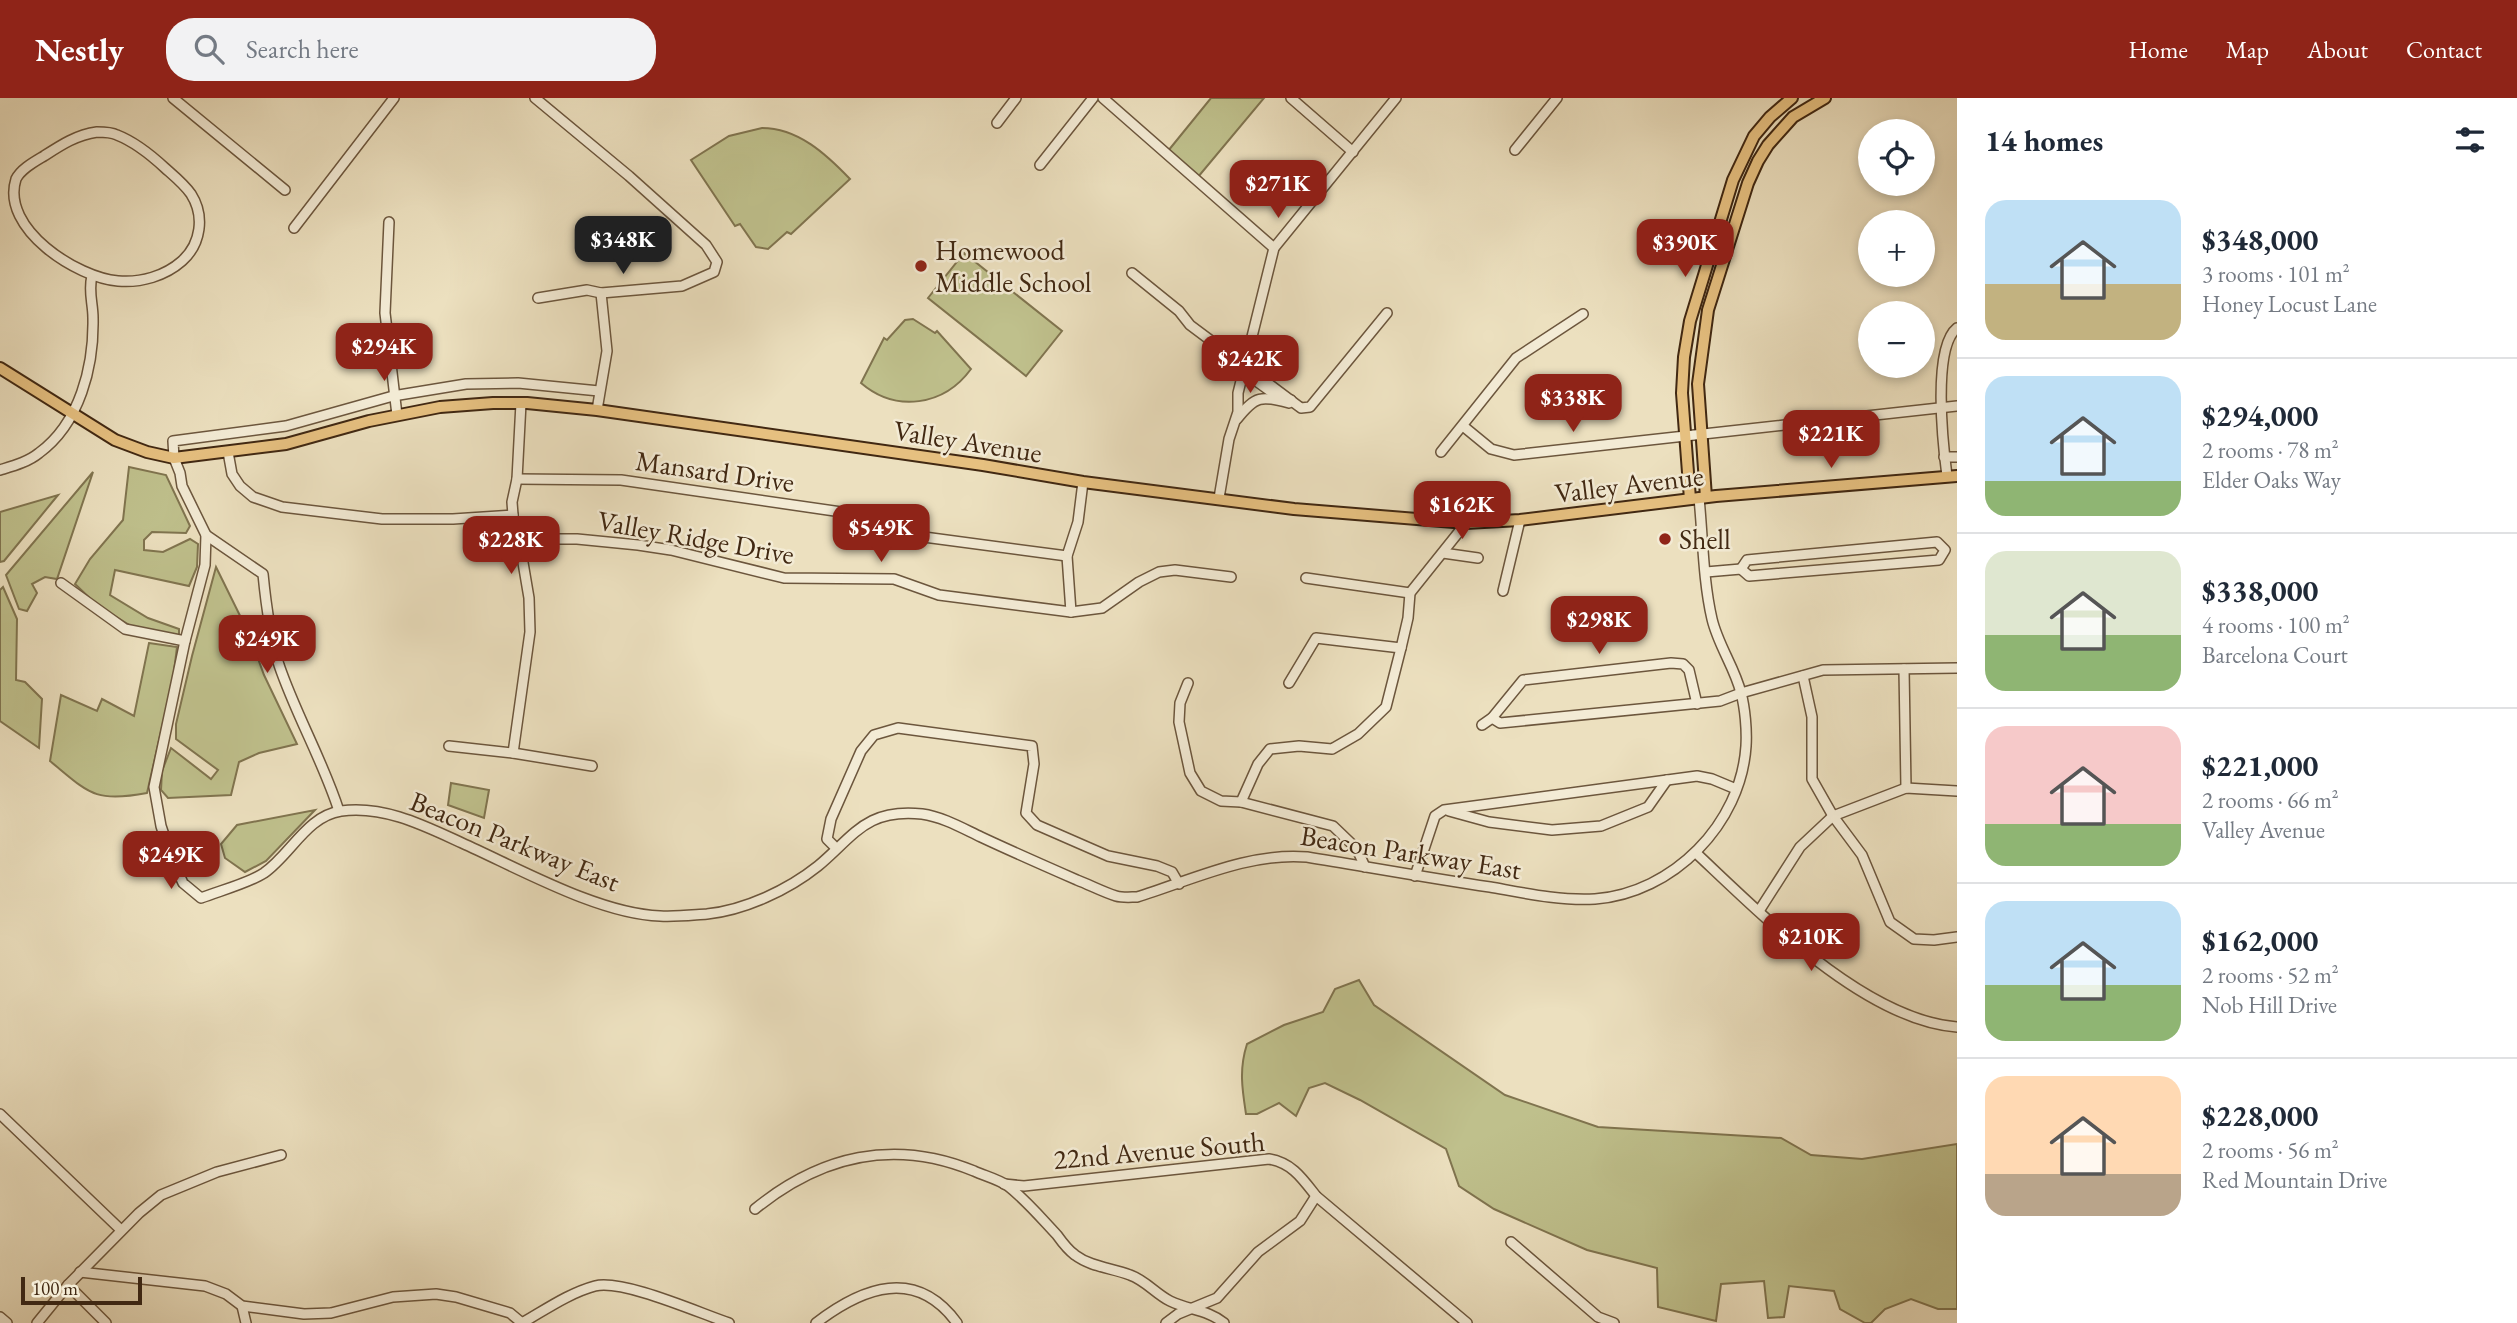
<!DOCTYPE html>
<html lang="en">
<head>
<meta charset="utf-8">
<style>
  :root { --surface:#fff; --page:#f2f2f3; --text:#1f2937; --muted:#747a83; --line:#e0e1e3; --accent:#8f2418 }
  body { margin:0; font-family:"EB Garamond",serif; background:var(--page); color:var(--text); height:100vh; display:flex; flex-direction:column; font-size:26px; white-space:nowrap }
  * { box-sizing:border-box; margin:0 }
  p { font-size:23px; color:var(--muted) }
  .icon { flex:none; width:38px; height:38px; fill:none; stroke:currentColor; stroke-width:2; stroke-linecap:round; stroke-linejoin:round }
  .map { position:relative; flex:1; overflow:hidden }
  .sheet { display:flex; flex-direction:column; background:var(--surface); width:560px }
  .sheet>* { flex:none }
  .tools { position:absolute; left:1858px; top:21px; display:grid; gap:14px }
  .tools a { display:grid; place-items:center; width:77px; height:77px; border-radius:50%; background:var(--surface); box-shadow:0 4px 10px #0003; font-size:35px }
  .scale { position:absolute; left:21px; bottom:18px; width:121px; box-sizing:border-box; padding-left:7px; border:4px solid #412812; border-top:0; font-size:19px; line-height:24px; white-space:nowrap; color:#412812; -webkit-text-stroke:5px #f3ebd5; paint-order:stroke }
  .price { position:absolute; translate:-50% -60px; padding:0 16px; border-radius:14px; background:var(--accent); color:#fff; font-size:23px; line-height:46px; filter:drop-shadow(0 2px 4px #0008) }
  .price::after { content:''; position:absolute; left:50%; top:42px; width:21px; height:16px; margin-left:-10px; background:inherit; clip-path:polygon(0 0,100% 0,50% 100%) }
  .price.selected { background:#222; color:#fff }
  ul { padding:0; list-style:none }
  li { display:flex; align-items:center; gap:21px; height:175px; padding:0 28px }
  li+li { border-top:2px solid var(--line) }
  li span { display:grid; place-items:center; flex:none; width:196px; height:140px; border-radius:21px; color:#555 }
  li>.icon { margin-inline-start:auto }
  span .icon { width:84px; height:84px; fill:#fffc; stroke-width:1 }
  li b { font-size:30px }
  h2 { display:flex; justify-content:space-between; align-items:center; height:84px; padding:0 28px; font-size:30px }
  header { display:flex; align-items:center; gap:42px; box-sizing:border-box; height:98px; padding:0 35px; background:var(--accent); color:#fff }
  header strong { font-size:33px }
  nav { display:flex; gap:38px; margin-inline-start:auto; font-size:24px }
  .search { width:490px; height:63px; background:var(--page); display:flex; align-items:center; gap:18px; box-sizing:border-box; padding:0 24px; border-radius:28px; color:var(--muted); font-size:26px }
  main { display:flex; flex:1; min-height:0 }
  .map>svg:first-child { display:block }
  .green { fill:#bfc08c; stroke:#80744f; stroke-width:2 }
  .lines { fill:none; stroke-linecap:round; stroke-linejoin:round }
  .minor-casing { stroke:#6c563d; stroke-width:12 }
  .major-casing { stroke:#412812; stroke-width:14 }
  .minor { stroke:#f3ebd5; stroke-width:9 }
  .major { stroke:#e6c080; stroke-width:10 }
  .poi-dot { fill:#8f2418; stroke:#f3ebd5; stroke-width:2.5 }
  .labels { text-anchor:middle; dominant-baseline:central; stroke-width:5; stroke-linejoin:round; paint-order:stroke }
  .poi-label { font-size:28px; fill:#412812; stroke:#f3ebd5; text-anchor:start }
  .street-label { font-size:28px; fill:#412812; stroke:#f3ebd5 }
</style>
</head>
<body>
<header>
<strong>Nestly</strong>
<div class="search"><svg class="icon" aria-label="search" viewBox="0 0 24 24"><circle cx="10" cy="10" r="6"/><path d="M15 15l6 6"/></svg>Search here</div>
<nav><a>Home</a><a>Map</a><a>About</a><a>Contact</a></nav>
</header>
<main>
<div class="map">
<svg width="1957" height="1225" viewBox="0 0 1957 1225">
  <rect width="100%" height="100%" fill="#ece0bf"/>
  <filter id="stains"><feTurbulence type="fractalNoise" baseFrequency=".00286" numOctaves="4"/><feColorMatrix values="0 0 0 0 .2 0 0 0 0 .09 0 0 0 0 .02 0 0 0 .5 -.17"/></filter>
  <radialGradient id="worn" r=".72"><stop offset=".6" stop-color="#630" stop-opacity="0"/><stop offset="1" stop-color="#630" stop-opacity=".3"/></radialGradient>
  <g class="green">
    <polygon points="1211,0 1264,0 1198,79 1168,53"/>
    <path d="M762,30C798,30 826,56 850,81L791,136L787,134L768,151L756,149L740,126L735,128L691,62L729,38Z"/>
    <polygon points="964,155 1062,233 1026,278 928,200"/>
    <path d="M913,221L935,235L937,233L971,271C944,308 896,315 861,285L884,240L887,242L905,222Z"/>
    <polygon points="129,369 166,377 190,428 186,435 152,434 144,442 144,452 163,454 190,441 198,446 197,469 189,488 115,472 110,497 148,520 179,531 179,538 131,528 97,507 75,486 90,461 123,422"/>
    <polygon points="93,374 57,481 45,479 32,486 37,495 27,513 19,511 6,477"/>
    <polygon points="58,397 4,463 0,464 0,414"/>
    <polygon points="216,469 249,536 264,577 297,646 259,655 239,664 231,697 168,700 161,692 162,673 171,650 211,681 218,672 176,641 176,626 192,558"/>
    <polygon points="3,489 17,521 16,582 25,584 42,601 39,650 0,623 0,492"/>
    <path d="M149,545L177,549L173,581L147,695C94,705 89,695 50,663L61,597L97,613L102,601L134,618Z"/>
    <polygon points="451,685 489,692 484,720 448,707"/>
    <polygon points="315,712 266,763 245,774 225,760 221,746 237,727"/>
    <path d="M1359,882L1374,907L1505,997L1598,1029L1781,1040L1811,1057L1862,1061L1957,1046V1211H1938L1911,1201L1885,1211L1871,1225H1865L1840,1211L1834,1193L1789,1188L1784,1219L1768,1220L1764,1183L1721,1186L1716,1223L1658,1209L1657,1170L1587,1152L1494,1111L1459,1088L1446,1051L1360,1002L1325,985L1309,990L1296,1018L1279,1005L1257,1016H1246C1242,990 1239,971 1247,946L1284,927L1323,914L1335,891Z"/>
  </g>
  <g class="lines">
    <g class="minor-casing">
      <g id="minor">
        <polyline points="173,0 285,92"/>
        <polyline points="535,0 629,78 706,147 717,164 714,174 682,188 601,195 587,192 538,200"/>
        <polyline points="1103,0 1274,150"/>
        <polyline points="1291,0 1353,54"/>
        <polyline points="997,25 1016,0"/>
        <path d="M97,34C103,34 111,34 117,37C135,44 151,57 165,70C174,78 184,86 191,96C205,118 201,146 182,163C165,178 141,185 118,183C78,180 0,131 16,81C21,71 34,64 44,58C61,47 76,37 97,34Z"/>
        <polyline points="1515,52 1557,0"/>
        <polyline points="1040,67 1093,0"/>
        <polyline points="389,124 385,215 397,317"/>
        <polyline points="294,130 394,0"/>
        <polyline points="1132,175 1179,213 1190,227 1301,310 1310,309 1387,215"/>
        <polyline points="1246,270 1248,277 1277,298"/>
        <path d="M599,293L518,285L466,286L393,298L286,328L173,343L174,360L180,375L182,388L206,437L205,467L185,543L154,689L161,728L172,761L183,785L201,800C219,793 249,785 264,775C291,756 307,718 341,713C384,707 425,728 462,745C518,770 599,816 660,818C675,819 692,817 707,816C745,812 788,792 818,768C854,738 866,710 922,716C943,719 962,730 981,739C1013,754 1045,768 1077,782C1090,787 1103,794 1116,798C1123,800 1131,799 1137,799C1192,782 1249,754 1307,759C1368,769 1429,780 1490,789C1524,795 1560,803 1595,801C1673,795 1741,726 1746,648C1747,632 1745,610 1741,595C1735,570 1718,547 1712,521C1703,482 1703,440 1699,400"/>
        <polyline points="597,312 607,253 601,195"/>
        <path d="M1237,321C1256,297 1261,298 1289,305L1291,302"/>
        <polyline points="1463,328 1491,351 1514,357 1957,308"/>
        <polyline points="228,354 232,376 240,388 253,399 282,409 382,421 453,421 513,417"/>
        <polyline points="1441,354 1516,260 1583,216"/>
        <polyline points="1944,359 1957,359"/>
        <path d="M0,372C13,368 28,364 39,355C80,325 94,268 93,220C93,205 88,193 92,178"/>
        <path d="M1947,378C1943,347 1932,250 1957,230"/>
        <polyline points="517,381 621,382 883,420 896,423 924,439 1067,458"/>
        <polyline points="1219,400 1229,341 1238,314 1238,295 1274,150 1396,0"/>
        <path d="M206,437L263,476C266,507 270,538 279,567C296,617 323,663 339,713"/>
        <polyline points="519,441 577,441 638,447 671,452 784,480 894,481 939,497 1071,514 1102,510 1139,484 1159,474 1175,472 1231,479"/>
        <polygon points="1937,444 1945,452 1939,462 1749,478 1741,471 1747,462"/>
        <polyline points="1443,455 1478,460"/>
        <polyline points="1706,474 1741,471"/>
        <polyline points="1306,480 1410,495"/>
        <polyline points="61,485 125,531 185,543"/>
        <polyline points="1503,493 1520,422"/>
        <polyline points="1071,514 1067,458 1078,424 1083,384"/>
        <polyline points="1401,550 1408,520 1410,495 1466,425"/>
        <polyline points="1904,571 1906,690"/>
        <polyline points="1803,578 1812,619 1812,681 1833,718 1862,757 1890,824 1914,841 1934,842 1957,839"/>
        <polyline points="1188,585 1180,605 1179,624 1190,675 1201,693 1221,703 1241,704 1333,728 1357,751 1365,769"/>
        <polyline points="1492,620 1500,625 1720,603 1741,595 1823,572 1957,570"/>
        <polyline points="1482,627 1492,620 1523,582 1671,565 1683,566 1689,572 1697,606"/>
        <polyline points="449,648 513,655 592,668"/>
        <polyline points="513,655 530,534 529,500 519,441 514,430 512,404 517,381 521,305"/>
        <polyline points="1241,704 1258,666 1270,651 1299,648 1332,651 1358,636 1386,609 1401,550 1316,540 1289,585"/>
        <polyline points="1449,713 1489,724 1552,732 1601,728 1648,709 1667,682"/>
        <polyline points="836,750 827,741 831,721 861,653 874,637 898,630 1032,648 1034,666 1026,715 1037,727 1108,758 1157,768 1172,774 1179,786"/>
        <path d="M1696,755C1761,816 1865,922 1957,929"/>
        <polyline points="1415,778 1435,718 1444,712 1697,678 1712,681 1736,691"/>
        <polyline points="1759,813 1800,749 1833,718 1906,690 1957,693"/>
        <polyline points="0,1016 121,1132"/>
        <path d="M1004,1086L1024,1088L1269,1061C1292,1065 1302,1080 1316,1098L1467,1225"/>
        <path d="M755,1111C820,1058 894,1040 974,1073C985,1078 998,1081 1008,1088C1026,1102 1041,1120 1057,1137C1062,1144 1068,1152 1075,1157C1091,1169 1112,1170 1130,1177C1145,1182 1156,1196 1170,1203C1189,1212 1208,1212 1224,1225"/>
        <polyline points="1511,1144 1598,1219 1614,1225"/>
        <polyline points="80,1174 205,1188 226,1196 242,1208 304,1216 331,1215 393,1199 436,1196 456,1199 510,1215 522,1225"/>
        <polyline points="68,1187 106,1225"/>
        <polyline points="242,1208 246,1225"/>
        <polyline points="0,1219 7,1225"/>
        <polyline points="37,1225 68,1187 139,1115 161,1097 217,1074 281,1057"/>
        <path d="M522,1225C545,1212 569,1195 595,1188C623,1181 699,1215 729,1225"/>
        <path d="M816,1225C863,1189 916,1169 957,1225"/>
        <polyline points="1166,1225 1178,1216 1217,1200 1258,1154 1300,1123 1316,1098"/>
      </g>
    </g>
    <g class="major-casing">
      <g id="major">
        <polyline points="0,270 115,342 147,354 174,360 286,346 369,323 440,309 493,305 527,305 597,312 983,367 1083,384 1294,411 1466,425 1520,422 1716,398 1957,378"/>
        <polyline points="1706,399 1698,286 1708,212 1748,85 1758,63 1768,47 1793,19 1825,0"/>
        <polyline points="1690,401 1682,295 1684,259 1690,223 1733,82 1754,38 1770,19 1792,0"/>
      </g>
    </g>
    <use href="#minor" class="minor"/>
    <use href="#major" class="major"/>
  </g>
  <g class="poi-dot">
    <circle cx="921" cy="168" r="7"/>
    <circle cx="1665" cy="441" r="7"/>
  </g>
  <g class="labels">
    <g class="poi-label">
      <text x="935" y="152">Homewood<tspan x="935" dy="32">Middle School</tspan></text>
      <text x="1679" y="441">Shell</text>
    </g>
    <g class="street-label">
      <text transform="translate(968 343) rotate(9)">Valley Avenue</text>
      <text transform="translate(715 373) rotate(8)">Mansard Drive</text>
      <text transform="translate(1629 386) rotate(-7)">Valley Avenue</text>
      <text transform="translate(696 439) rotate(10)">Valley Ridge Drive</text>
      <text transform="translate(515 743) rotate(22)">Beacon Parkway East</text>
      <text transform="translate(1411 754) rotate(9)">Beacon Parkway East</text>
      <text transform="translate(1159 1052) rotate(-5)">22nd Avenue South</text>
    </g>
  </g>
  <rect width="100%" height="100%" filter="url(#stains)"/>
  <rect width="100%" height="100%" fill="url(#worn)"/>
</svg>
<div class="tools">
<a><svg class="icon" aria-label="locate" viewBox="0 0 24 24"><circle cx="12" cy="12" r="6"/><path d="M12 2v4M12 18v4M2 12h4M18 12h4"/></svg></a>
<a>+</a>
<a>−</a>
</div>
<div class="scale">100 m</div>
<b class="price" style="left:1278px;top:122px">$271K</b>
<b class="price selected" style="left:623px;top:178px">$348K</b>
<b class="price" style="left:1685px;top:181px">$390K</b>
<b class="price" style="left:384px;top:285px">$294K</b>
<b class="price" style="left:1250px;top:297px">$242K</b>
<b class="price" style="left:1573px;top:336px">$338K</b>
<b class="price" style="left:1831px;top:372px">$221K</b>
<b class="price" style="left:1462px;top:443px">$162K</b>
<b class="price" style="left:881px;top:466px">$549K</b>
<b class="price" style="left:511px;top:478px">$228K</b>
<b class="price" style="left:1599px;top:558px">$298K</b>
<b class="price" style="left:267px;top:577px">$249K</b>
<b class="price" style="left:171px;top:793px">$249K</b>
<b class="price" style="left:1811px;top:875px">$210K</b>
</div>
<section class="sheet">
<h2>14 homes<svg class="icon" aria-label="filters" viewBox="0 0 24 24"><path d="M4 7h16M4 17h16"/><circle cx="9" cy="7" r="2"/><circle cx="15" cy="17" r="2"/></svg></h2>
<ul>
<li><span style="background:linear-gradient(#bfe0f5 60%,#c2b280 0)"><svg class="icon" aria-label="home" viewBox="0 0 24 24"><path d="M3 11l9-7 9 7M6 9v11h12V9"/></svg></span><div><b>$348,000</b><p>3 rooms · 101 m²</p><p>Honey Locust Lane</p></div></li>
<li><span style="background:linear-gradient(#bfe0f5 75%,#8fb573 0)"><svg class="icon" aria-label="home" viewBox="0 0 24 24"><path d="M3 11l9-7 9 7M6 9v11h12V9"/></svg></span><div><b>$294,000</b><p>2 rooms · 78 m²</p><p>Elder Oaks Way</p></div></li>
<li><span style="background:linear-gradient(#dfe7d0 60%,#8fb573 0)"><svg class="icon" aria-label="home" viewBox="0 0 24 24"><path d="M3 11l9-7 9 7M6 9v11h12V9"/></svg></span><div><b>$338,000</b><p>4 rooms · 100 m²</p><p>Barcelona Court</p></div></li>
<li><span style="background:linear-gradient(#f6c9c9 70%,#8fb573 0)"><svg class="icon" aria-label="home" viewBox="0 0 24 24"><path d="M3 11l9-7 9 7M6 9v11h12V9"/></svg></span><div><b>$221,000</b><p>2 rooms · 66 m²</p><p>Valley Avenue</p></div></li>
<li><span style="background:linear-gradient(#bfe0f5 60%,#8fb573 0)"><svg class="icon" aria-label="home" viewBox="0 0 24 24"><path d="M3 11l9-7 9 7M6 9v11h12V9"/></svg></span><div><b>$162,000</b><p>2 rooms · 52 m²</p><p>Nob Hill Drive</p></div></li>
<li><span style="background:linear-gradient(#ffd9b3 70%,#b9a48a 0)"><svg class="icon" aria-label="home" viewBox="0 0 24 24"><path d="M3 11l9-7 9 7M6 9v11h12V9"/></svg></span><div><b>$228,000</b><p>2 rooms · 56 m²</p><p>Red Mountain Drive</p></div></li>
</ul>
</section>
</main>
</body>
</html>
